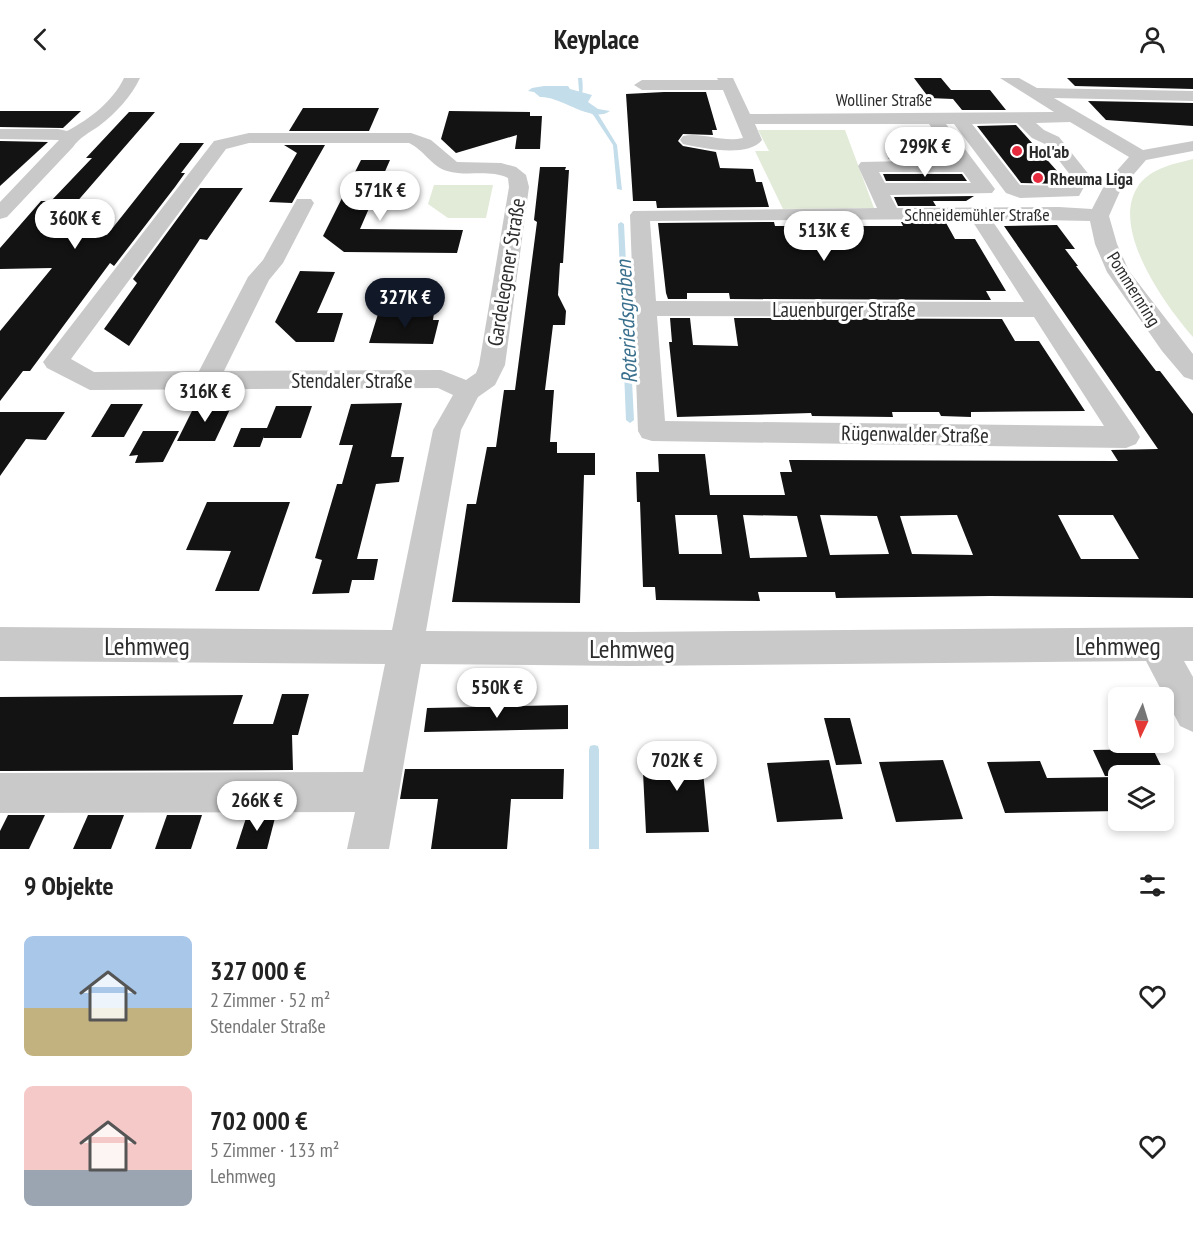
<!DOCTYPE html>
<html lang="de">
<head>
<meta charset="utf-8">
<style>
  :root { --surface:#fff; --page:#f6f6f6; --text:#222; --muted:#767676; --accent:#111827 }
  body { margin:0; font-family:"PT Sans Narrow",sans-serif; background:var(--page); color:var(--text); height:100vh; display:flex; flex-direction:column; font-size:22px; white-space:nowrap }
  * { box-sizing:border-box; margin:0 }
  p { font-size:20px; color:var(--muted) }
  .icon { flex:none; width:33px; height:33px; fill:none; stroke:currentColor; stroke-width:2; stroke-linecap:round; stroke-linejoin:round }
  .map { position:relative; height:771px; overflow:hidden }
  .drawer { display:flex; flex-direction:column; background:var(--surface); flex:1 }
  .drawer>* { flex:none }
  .needle { width:39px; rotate:184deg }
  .buttons { position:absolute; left:1108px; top:609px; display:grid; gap:12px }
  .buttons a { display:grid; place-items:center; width:66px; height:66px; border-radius:9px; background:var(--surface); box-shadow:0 3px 9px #0003; font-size:30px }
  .price { position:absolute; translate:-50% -51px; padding:0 14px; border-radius:21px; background:#fff; color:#222; font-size:20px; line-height:39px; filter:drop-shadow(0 2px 3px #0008) }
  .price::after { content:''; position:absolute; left:50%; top:36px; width:18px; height:14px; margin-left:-9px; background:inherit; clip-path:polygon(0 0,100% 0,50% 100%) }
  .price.on { background:var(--accent); color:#fff }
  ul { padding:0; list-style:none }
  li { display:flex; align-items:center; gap:18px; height:150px; padding:0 24px }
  li span { display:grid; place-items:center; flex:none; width:168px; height:120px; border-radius:9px; color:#555 }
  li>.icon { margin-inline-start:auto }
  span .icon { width:72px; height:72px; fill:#fffc; stroke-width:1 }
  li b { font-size:26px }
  h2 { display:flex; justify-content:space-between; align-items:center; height:72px; padding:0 24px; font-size:26px }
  header { display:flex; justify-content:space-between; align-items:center; height:78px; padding:0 24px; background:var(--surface); font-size:27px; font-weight:700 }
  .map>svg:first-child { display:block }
  .green { fill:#e2ead8 }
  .water { fill:#c4ddea }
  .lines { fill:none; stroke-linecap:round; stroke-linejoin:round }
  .stream { fill:#c4ddea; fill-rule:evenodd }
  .building { fill:#131313; fill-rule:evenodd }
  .minor { fill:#c9c9c9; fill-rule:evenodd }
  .poi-dot { fill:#e62b3e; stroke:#fff; stroke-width:2 }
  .labels { text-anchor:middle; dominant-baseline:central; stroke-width:6; stroke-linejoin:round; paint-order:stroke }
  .far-street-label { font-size:18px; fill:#2c2c2c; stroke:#fff }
  .far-poi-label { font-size:18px; font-weight:bold; fill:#2c2c2c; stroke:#fff; text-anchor:start }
  .street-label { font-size:21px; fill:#2c2c2c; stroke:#fff }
  .water-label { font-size:22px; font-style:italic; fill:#3a708d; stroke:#fff }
  .near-street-label { font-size:26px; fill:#2c2c2c; stroke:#fff }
</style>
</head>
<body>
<header><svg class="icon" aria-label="back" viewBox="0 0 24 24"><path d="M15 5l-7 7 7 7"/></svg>Keyplace<svg class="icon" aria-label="person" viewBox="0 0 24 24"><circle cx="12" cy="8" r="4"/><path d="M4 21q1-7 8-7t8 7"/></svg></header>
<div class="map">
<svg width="1193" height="771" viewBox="0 0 1193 771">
  <rect width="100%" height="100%" fill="#fff"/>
  <g class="green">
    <polygon points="758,52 845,52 874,130 783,131 755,73 769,73"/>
    <path d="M1193,81V259C1165,227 1111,152 1137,110C1148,91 1173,86 1193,81Z"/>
    <polygon points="434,107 493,107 486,140 448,140 428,126"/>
  </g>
  <path class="water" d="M544,8H568L570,11L592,17L588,24L598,31L610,33C592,46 561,18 540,19L534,14L528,13L532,10Z"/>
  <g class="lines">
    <g class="stream">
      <path d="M578,0H582C583,8 584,17 578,22L576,21L579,13Z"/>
      <polygon points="588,30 592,30 598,36 617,67 622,112 617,111 613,67 594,38 588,31"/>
      <polygon points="621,144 624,146 634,342 630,345 626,342 618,146"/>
      <polygon points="594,667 598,668 599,672 599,771 589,771 589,672 590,668"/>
    </g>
  </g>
  <g class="building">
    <polygon points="914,0 941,0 951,12 990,12 1006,32 962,32 953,21 929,20"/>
    <polygon points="1067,0 1193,0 1193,11 1075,8"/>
    <polygon points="664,14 706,14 717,52 712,52 713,57 683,56 678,63 683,68 716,74 720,90 753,91 756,104 762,104 769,129 657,130 656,123 633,123 626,16"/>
    <polygon points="1088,23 1193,25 1193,48 1106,42"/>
    <polygon points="303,30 379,30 369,53 289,53"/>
    <polygon points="0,33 81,33 63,50 0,49"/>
    <polygon points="449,33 530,34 530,38 542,38 540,71 515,71 517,57 456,75 441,61"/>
    <polygon points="129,34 155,34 48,157 107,157 180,65 204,65 181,95 185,95 175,109 114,188 110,185 30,293 23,293 0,323 0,253 52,190 0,191 0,170 41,123 51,123 92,80 86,80"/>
    <polygon points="1016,47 1066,103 1065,106 1021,105 977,48"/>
    <polygon points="0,63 48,64 0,108"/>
    <polygon points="284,67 325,67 292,125 269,124 297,75"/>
    <polygon points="906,73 946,73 951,80 889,81 886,75"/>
    <polygon points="361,82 390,82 360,151 463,152 457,175 344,174 323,158"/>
    <polygon points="540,89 566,89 565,92 569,92 563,185 560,185 558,217 566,233 565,247 553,247 545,312 554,312 550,364 557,364 557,375 595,375 595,397 584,397 580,525 452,524 467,426 476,426 487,369 496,369 504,312 515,312 537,144 534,142"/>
    <polygon points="883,96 962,96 967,103 886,103"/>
    <polygon points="200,110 243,110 207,162 200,161 129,268 104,251 137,205 133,201"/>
    <polygon points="974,118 966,123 933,123 936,128 898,128 894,119"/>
    <polygon points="945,143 955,161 975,161 1006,213 986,213 991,222 730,221 729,215 687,215 687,221 668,221 666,215 658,145 774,144 775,148 903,148 901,144"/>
    <path d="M1057,147L1075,171H1065L1078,188H1076L1156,293H1160L1193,336V520L990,518L836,520L835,514H758L760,523L656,522L655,509H643L640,424H637L636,394H659L658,376H705L710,417H785L780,394H792L789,382L1118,383L1111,372L1158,371L1004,148ZM675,437H717L722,476H679ZM743,437L797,438L807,479L750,480ZM820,437L877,438L889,476L830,477ZM951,437H957L973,477L912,476L900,438ZM1058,437H1113L1139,481H1081Z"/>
    <polygon points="300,193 335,194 317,235 343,235 334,264 296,264 275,244"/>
    <polygon points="385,235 434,235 433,242 439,242 433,266 369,265 378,236"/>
    <polygon points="670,240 690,240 693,267 738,268 734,240 1002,241 1015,263 1039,263 1085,333 971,334 971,339 941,338 939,334 892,334 893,339 812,338 811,335 677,339 669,264 672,264"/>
    <polygon points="402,325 391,379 404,379 399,404 376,406 357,481 378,481 374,502 352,502 349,515 312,516 322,482 315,480 337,406 342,406 353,367 339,367 351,326"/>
    <polygon points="111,326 143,326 124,359 91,359"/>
    <polygon points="195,327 232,327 215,363 177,363"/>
    <polygon points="276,328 312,328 301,360 263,360 264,358 260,369 233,369 241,350 267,350"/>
    <polygon points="0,334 65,334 46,362 26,361 0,398"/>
    <polygon points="143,353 179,353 163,384 135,385 138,377 129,378"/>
    <polygon points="207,424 290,424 259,513 215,513 231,473 186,472"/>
    <polygon points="282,616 309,616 298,657 292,657 293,692 0,693 0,619 243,617 233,646 273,646"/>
    <polygon points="568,627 568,651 424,654 427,630"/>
    <polygon points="824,640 850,640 862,686 836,687"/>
    <polygon points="661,664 700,664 709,754 646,755 643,694 663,694"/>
    <polygon points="1153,671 1166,698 1105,698 1093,672"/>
    <polygon points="829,682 843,741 777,744 767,685"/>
    <polygon points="943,682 963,741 896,744 879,684"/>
    <polygon points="1040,683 1047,700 1119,699 1119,733 1005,735 987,684"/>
    <polygon points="405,691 564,691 563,721 511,721 507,771 431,771 438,721 400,721"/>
    <polygon points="276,736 267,771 236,771 247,737"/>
    <polygon points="8,737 45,737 29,771 0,771 0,753"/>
    <polygon points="88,737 124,737 111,771 73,771"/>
    <polygon points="167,737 202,737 191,771 155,771"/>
  </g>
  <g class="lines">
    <g class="minor">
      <path d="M124,0H140C131,19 116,35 99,48C89,55 80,59 73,69L7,139L0,141V124L59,62L0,61V51H58L67,53C90,41 113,23 124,0Z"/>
      <path d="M717,0H733L750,36L1054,34L1000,0H1019L1037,10L1193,13V23L1054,20L1143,72L1193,63V73L1146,82L1121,111L1109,138L1117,166L1129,193L1193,276V302L1184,299L1162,273L1107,194L1095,166L1090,143L991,141L1136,352L1140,359L1136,366L1126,370L652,363L642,360L638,353L630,137L633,133L877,130L858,88L861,84L955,82L947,71H906L900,70L897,66L900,62L940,61L929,46H755L762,62C748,80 702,70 683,66L680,62L683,58C702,54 723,65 743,60L723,12H642L634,7L642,2H718ZM1070,44L1129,79L1105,106L1092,131L1059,129L897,130L890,117L992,115L995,111L946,46H954L1006,115L1020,120L1079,118L1090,98L1059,59L1044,52L1036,45ZM1017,45L1032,60L1047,67L1071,98L1066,108L1020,107L972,46ZM879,94H963L971,105H885ZM971,141L1024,224L656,223L650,143ZM657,238L1034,239L1104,348L665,343Z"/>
      <path d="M249,55H411L431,62L457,84L501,85L516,89L526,97L529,109L505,287L495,307L478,319L461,352L426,553L631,554L1193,549V583H1184L1193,599V654L1180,648L1146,583L631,588L421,586L389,771H347L355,734L0,735V695L363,694L385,586L0,583V549L392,552L433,352L453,317L438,310L90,312L47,290L43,284L214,63ZM249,65H409C424,72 431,88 447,93C467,99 489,91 508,100L509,109L479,287L476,295L466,302L441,292L224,293L269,202L283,185L314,125L311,121H297L263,182L248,199L199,293L94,294L71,281L226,71Z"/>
    </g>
  </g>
  <g class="poi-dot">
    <circle cx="1017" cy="73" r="6"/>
    <circle cx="1038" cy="100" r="6"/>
  </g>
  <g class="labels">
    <g class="far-street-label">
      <text x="884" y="21">Wolliner Straße</text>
      <text x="977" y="136">Schneidemühler Straße</text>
      <text transform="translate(1134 211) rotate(58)">Pommernring</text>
    </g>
    <g class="far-poi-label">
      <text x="1029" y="73">Hol'ab</text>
      <text x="1050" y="100">Rheuma Liga</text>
    </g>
    <g class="street-label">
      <text transform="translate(506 194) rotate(-81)">Gardelegener Straße</text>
      <text x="844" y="231">Lauenburger Straße</text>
      <text x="352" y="302">Stendaler Straße</text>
      <text transform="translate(915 356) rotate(1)">Rügenwalder Straße</text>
    </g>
    <g class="water-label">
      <text transform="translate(626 244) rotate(-93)">Roteriedsgraben</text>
    </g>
    <g class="near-street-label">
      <text x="147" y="567">Lehmweg</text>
      <text x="1118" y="567">Lehmweg</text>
      <text x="632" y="570">Lehmweg</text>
    </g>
  </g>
</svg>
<div class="buttons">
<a><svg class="needle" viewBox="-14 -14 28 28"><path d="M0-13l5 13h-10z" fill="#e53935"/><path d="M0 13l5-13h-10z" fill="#767676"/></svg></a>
<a><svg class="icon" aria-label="layers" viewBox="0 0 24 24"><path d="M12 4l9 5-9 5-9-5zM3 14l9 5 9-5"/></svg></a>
</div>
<b class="price" style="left:925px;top:100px">299K €</b>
<b class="price" style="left:380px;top:144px">571K €</b>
<b class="price" style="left:75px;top:172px">360K €</b>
<b class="price" style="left:824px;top:184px">513K €</b>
<b class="price on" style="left:405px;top:251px">327K €</b>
<b class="price" style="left:205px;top:345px">316K €</b>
<b class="price" style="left:497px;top:641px">550K €</b>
<b class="price" style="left:677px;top:714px">702K €</b>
<b class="price" style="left:257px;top:754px">266K €</b>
</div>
<section class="drawer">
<h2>9 Objekte<svg class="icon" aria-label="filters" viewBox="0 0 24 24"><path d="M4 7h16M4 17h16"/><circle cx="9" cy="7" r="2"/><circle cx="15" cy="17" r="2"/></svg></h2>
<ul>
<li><span style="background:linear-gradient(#a9c7e8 60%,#c2b280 0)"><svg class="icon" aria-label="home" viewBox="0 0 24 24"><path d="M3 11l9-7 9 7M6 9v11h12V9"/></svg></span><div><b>327 000 €</b><p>2 Zimmer · 52 m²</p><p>Stendaler Straße</p></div><svg class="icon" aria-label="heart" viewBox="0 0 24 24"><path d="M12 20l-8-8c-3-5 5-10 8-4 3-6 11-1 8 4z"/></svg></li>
<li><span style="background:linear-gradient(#f6c9c9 70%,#9aa5b1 0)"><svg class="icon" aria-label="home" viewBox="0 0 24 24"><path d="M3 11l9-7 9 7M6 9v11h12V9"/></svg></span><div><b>702 000 €</b><p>5 Zimmer · 133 m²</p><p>Lehmweg</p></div><svg class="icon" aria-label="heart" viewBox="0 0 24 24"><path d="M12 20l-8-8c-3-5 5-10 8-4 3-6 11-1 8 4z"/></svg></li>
</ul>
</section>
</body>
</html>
